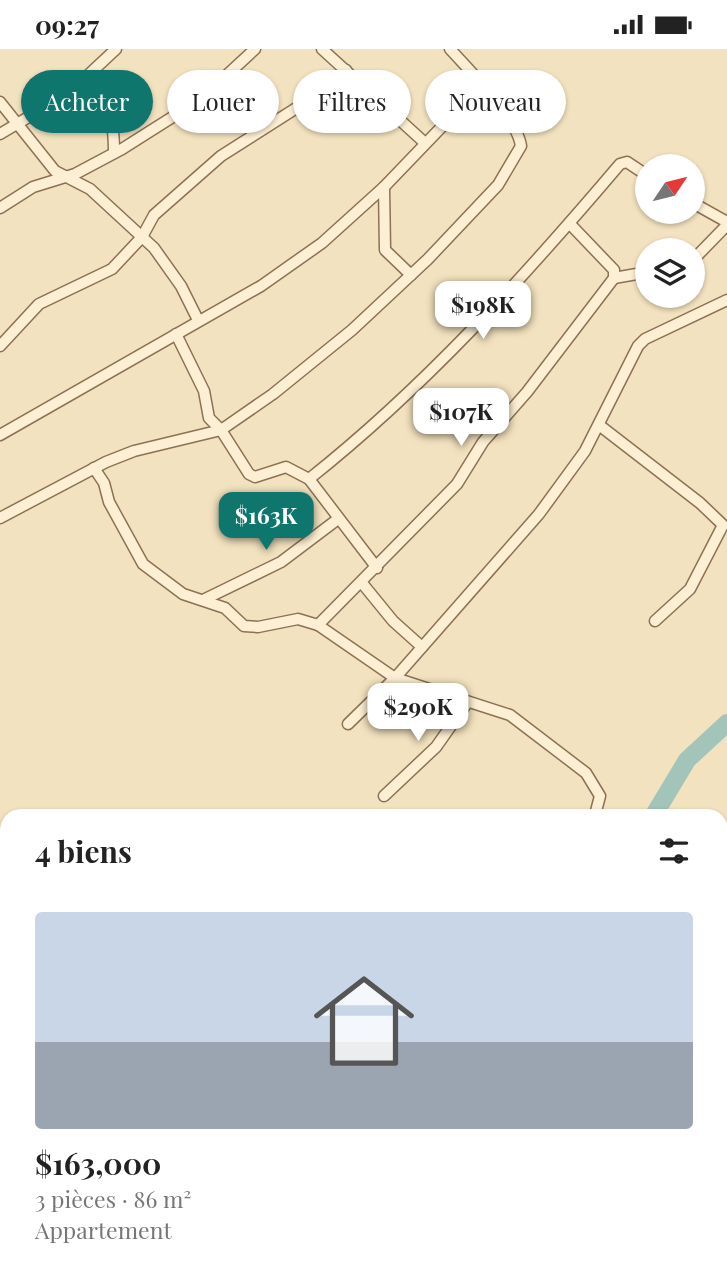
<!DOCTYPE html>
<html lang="fr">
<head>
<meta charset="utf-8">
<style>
  :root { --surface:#fff; --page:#f6f6f6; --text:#222; --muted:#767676; --line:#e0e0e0; --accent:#0f766e }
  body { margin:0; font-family:"Playfair Display",serif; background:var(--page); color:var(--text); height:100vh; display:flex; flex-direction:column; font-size:26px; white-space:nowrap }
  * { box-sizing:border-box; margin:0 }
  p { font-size:23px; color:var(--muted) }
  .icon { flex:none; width:38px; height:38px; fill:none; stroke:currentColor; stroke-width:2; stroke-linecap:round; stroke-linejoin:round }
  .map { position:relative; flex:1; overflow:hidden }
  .side { position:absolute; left:0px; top:760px; width:728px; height:471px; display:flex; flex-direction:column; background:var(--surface); border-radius:21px 21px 0 0; box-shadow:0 2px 5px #0004 }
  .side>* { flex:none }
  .top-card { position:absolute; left:21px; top:21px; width:686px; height:63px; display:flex; gap:14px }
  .needle { width:46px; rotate:55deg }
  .controls { position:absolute; left:635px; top:105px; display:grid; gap:14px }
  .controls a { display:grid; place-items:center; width:70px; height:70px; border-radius:50%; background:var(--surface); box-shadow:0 2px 5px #0004; font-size:35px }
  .price { position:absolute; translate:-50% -60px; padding:0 16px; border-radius:14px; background:#fff; color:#222; font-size:23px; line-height:46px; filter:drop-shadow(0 2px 4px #0008) }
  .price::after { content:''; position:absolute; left:50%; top:42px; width:21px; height:16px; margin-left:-10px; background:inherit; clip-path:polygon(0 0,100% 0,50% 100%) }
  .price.active { background:var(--accent); color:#fff }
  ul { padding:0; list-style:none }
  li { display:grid; align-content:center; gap:14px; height:371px; padding:0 35px }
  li+li { border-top:2px solid var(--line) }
  li span { display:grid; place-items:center; height:217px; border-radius:7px; color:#555 }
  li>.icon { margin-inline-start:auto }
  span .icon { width:126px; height:126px; fill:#fffc; stroke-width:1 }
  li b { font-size:30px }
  h2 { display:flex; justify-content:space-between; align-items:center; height:84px; padding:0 35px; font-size:30px }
  .tag { padding:0 24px; border-radius:32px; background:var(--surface); box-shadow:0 2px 5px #0004; font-size:24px; line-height:63px }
  .tag.active { background:var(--accent); color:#fff }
  .status { display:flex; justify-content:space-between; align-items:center; height:49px; padding:0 35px; background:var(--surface); direction:ltr }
  .status svg { height:19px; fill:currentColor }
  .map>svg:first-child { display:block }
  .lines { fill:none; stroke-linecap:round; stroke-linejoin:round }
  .river { stroke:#a2c4b9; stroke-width:18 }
  .minor-casing { stroke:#8d7155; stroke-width:13 }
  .minor { stroke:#fcefd3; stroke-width:10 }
</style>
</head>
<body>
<div class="status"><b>09:27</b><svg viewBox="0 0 49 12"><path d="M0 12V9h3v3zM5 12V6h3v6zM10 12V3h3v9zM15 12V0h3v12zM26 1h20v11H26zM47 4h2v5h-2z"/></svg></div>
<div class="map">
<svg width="727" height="1229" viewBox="0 0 727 1229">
  <rect width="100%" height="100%" fill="#f3e2bf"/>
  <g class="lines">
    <g class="river">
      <polyline points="654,766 687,711 727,674"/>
      <polyline points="336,1229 339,1223"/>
    </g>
    <g class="minor-casing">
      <g id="minor">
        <polyline points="322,0 425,94"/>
        <path d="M85,29C110,57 114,67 114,104"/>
        <polyline points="0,53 55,122 90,140 154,199 181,237 198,271"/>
        <polyline points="0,85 69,44 116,0"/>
        <polyline points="384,138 385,201 411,226"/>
        <polyline points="693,154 727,173"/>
        <polyline points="0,159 33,138 75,125 122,100 201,50 255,0"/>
        <polyline points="693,211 727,176"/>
        <polyline points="614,229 648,223"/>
        <polyline points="176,285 204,342 209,369 221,381 249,425 255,428 286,418 309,430 377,519"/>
        <polyline points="0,297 39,255 112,220 142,188 154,166 221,107 298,58 346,21"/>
        <polyline points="599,376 700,454 723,476 690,540 655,572"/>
        <polyline points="0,386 261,237 322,194 384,138 481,37"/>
        <polyline points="94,419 104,434 109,453 143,515 183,545 225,559 244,577 258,578 298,570 318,576 395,629 510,666 586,724 600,747 595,766"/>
        <path d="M309,430C425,338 524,228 620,115L627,113L648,127"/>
        <path d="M0,469L106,413L134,402L221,381L273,345L352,281L428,210L498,136L521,97C517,69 470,22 450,0"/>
        <polyline points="362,534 393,572 422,598"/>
        <polyline points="203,551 281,513 338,470"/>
        <polyline points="318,576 457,435 483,393 527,343 614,229 614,221 570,175"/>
        <polyline points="348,675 395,629 539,465 585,402 638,297 645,290 727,251"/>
        <polyline points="384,747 436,698 467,654"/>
        <polyline points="0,966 7,963"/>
        <polyline points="721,1213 727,1208"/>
        <polyline points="615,1223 621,1229"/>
        <polyline points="517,1229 524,1223"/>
        <polyline points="699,1229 707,1223"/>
      </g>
    </g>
    <use href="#minor" class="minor"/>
  </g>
</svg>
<div class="controls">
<a><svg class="needle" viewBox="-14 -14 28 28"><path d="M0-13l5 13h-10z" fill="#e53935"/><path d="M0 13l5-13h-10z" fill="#767676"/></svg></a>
<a><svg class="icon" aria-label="layers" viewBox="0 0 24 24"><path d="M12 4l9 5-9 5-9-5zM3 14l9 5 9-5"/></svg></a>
</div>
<b class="price" style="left:483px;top:292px">$198K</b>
<b class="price" style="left:461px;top:399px">$107K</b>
<b class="price active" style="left:266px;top:503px">$163K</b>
<b class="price" style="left:418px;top:694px">$290K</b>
<div class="top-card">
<a class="tag active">Acheter</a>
<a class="tag">Louer</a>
<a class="tag">Filtres</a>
<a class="tag">Nouveau</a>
</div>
<section class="side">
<h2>4 biens<svg class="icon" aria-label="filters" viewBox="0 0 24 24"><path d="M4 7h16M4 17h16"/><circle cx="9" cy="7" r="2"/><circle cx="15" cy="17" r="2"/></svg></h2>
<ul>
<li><span style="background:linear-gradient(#c9d6e8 60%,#9aa5b1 0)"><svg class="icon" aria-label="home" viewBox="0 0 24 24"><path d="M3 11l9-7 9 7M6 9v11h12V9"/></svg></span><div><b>$163,000</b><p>3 pièces · 86 m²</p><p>Appartement</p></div></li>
</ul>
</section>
</div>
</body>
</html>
